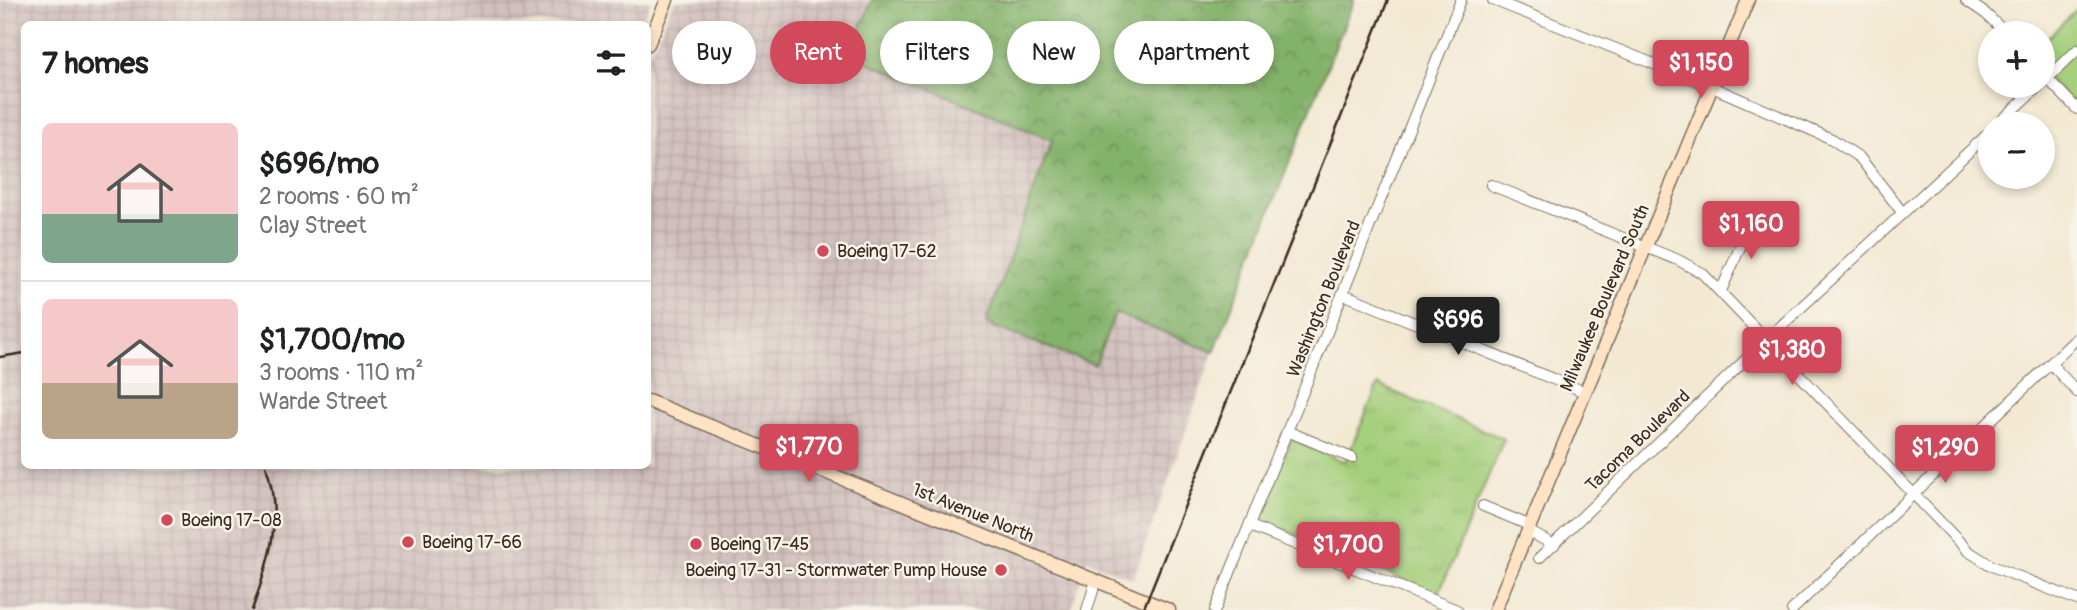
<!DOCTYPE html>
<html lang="en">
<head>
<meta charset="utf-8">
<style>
  :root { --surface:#fff; --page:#f2f2f2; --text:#202124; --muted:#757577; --line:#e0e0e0; --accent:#d1495b }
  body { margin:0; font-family:Pangolin,sans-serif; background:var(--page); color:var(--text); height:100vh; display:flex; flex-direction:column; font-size:26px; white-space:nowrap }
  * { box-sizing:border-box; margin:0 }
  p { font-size:23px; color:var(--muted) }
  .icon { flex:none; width:38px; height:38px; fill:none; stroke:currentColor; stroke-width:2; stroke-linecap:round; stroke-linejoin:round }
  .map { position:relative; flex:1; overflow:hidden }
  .side { position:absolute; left:21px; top:21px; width:630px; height:448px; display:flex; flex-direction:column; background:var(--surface); border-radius:10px; box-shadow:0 4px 10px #0003 }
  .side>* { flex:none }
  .hud { position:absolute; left:672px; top:21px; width:665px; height:63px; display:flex; gap:14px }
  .tools { position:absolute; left:1978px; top:21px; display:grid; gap:14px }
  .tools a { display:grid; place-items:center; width:77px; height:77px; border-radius:50%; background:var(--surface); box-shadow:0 4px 10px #0003; font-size:35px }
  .price { position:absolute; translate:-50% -60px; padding:0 16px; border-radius:7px; background:var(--accent); color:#fff; font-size:23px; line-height:46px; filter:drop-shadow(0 2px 4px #0008) }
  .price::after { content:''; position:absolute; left:50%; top:42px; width:21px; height:16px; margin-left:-10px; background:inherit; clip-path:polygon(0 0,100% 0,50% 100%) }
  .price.on { background:#222; color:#fff }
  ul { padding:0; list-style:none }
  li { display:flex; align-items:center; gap:21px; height:175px; padding:0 21px }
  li+li { border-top:2px solid var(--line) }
  li span { display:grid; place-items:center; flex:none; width:196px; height:140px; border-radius:10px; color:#555 }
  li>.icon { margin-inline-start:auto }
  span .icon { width:84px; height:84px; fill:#fffc; stroke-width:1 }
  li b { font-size:30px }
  h2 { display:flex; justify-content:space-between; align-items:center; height:84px; padding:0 21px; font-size:30px }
  .pill { padding:0 24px; border-radius:32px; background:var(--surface); box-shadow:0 4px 10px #0003; font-size:24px; line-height:63px }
  .pill.on { background:var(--accent); color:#fff }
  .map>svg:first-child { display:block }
  .industrial { fill:url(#industrial-grid) }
  .grass { fill:#a4cf7b; stroke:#707c4c; stroke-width:2 }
  .forest { fill:url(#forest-crowns); stroke:#5f6e44; stroke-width:2 }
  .park { fill:url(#park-tufts); stroke:#707c4c; stroke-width:2 }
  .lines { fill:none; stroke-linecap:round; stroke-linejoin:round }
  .street-casing { stroke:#7b6d5d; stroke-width:12 }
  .secondary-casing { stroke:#7b6d5d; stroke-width:15 }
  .street { stroke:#fff; stroke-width:10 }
  .secondary { stroke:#fee4c5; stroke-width:12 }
  .rail { stroke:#3b2a1e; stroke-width:2.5 }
  .poi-dot { fill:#d1495b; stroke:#f7f3e8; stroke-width:2.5 }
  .labels { text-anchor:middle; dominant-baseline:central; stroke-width:5; stroke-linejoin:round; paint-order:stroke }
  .poi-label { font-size:18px; fill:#3b2a1e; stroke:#f7f3e8; text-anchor:start }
  .street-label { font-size:18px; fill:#3b2a1e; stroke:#f7f3e8 }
</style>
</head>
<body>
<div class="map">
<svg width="2077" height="610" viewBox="0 0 2077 610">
  <defs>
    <pattern id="industrial-grid" width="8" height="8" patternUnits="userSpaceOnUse" patternTransform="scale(1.75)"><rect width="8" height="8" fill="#d1bfbd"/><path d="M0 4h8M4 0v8" fill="none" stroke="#b4a4a2"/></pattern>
    <pattern id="forest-crowns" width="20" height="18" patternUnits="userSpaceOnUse" patternTransform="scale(1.75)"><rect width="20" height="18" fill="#83b26b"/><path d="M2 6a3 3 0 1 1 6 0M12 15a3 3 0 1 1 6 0" fill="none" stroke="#6c9157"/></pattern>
    <pattern id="park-tufts" width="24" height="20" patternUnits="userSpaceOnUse" patternTransform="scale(1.75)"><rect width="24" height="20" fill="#a4cf7b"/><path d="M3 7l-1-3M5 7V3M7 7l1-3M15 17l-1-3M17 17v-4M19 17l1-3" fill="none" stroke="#8eb26a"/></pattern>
  </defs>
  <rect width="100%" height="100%" fill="#f7f3e8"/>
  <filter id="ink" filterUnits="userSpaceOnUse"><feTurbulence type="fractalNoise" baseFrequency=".0143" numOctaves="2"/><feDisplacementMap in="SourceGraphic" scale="14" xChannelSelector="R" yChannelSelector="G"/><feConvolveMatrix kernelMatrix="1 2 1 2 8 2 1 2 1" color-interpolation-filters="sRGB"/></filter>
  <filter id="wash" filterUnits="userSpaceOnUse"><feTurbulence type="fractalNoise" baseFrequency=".00686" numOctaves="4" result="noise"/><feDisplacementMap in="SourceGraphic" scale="28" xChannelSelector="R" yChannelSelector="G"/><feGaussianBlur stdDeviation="1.57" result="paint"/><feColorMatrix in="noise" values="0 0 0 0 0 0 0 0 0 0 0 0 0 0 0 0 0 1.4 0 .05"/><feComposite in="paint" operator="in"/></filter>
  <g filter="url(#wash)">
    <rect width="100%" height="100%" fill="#f3e9d3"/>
    <polygon class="industrial" points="0,0 651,0 641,24 24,24 24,466 648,466 648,54 650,54 674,0 872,0 850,55 1052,140 1094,365 1115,312 1214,352 1133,579 1087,560 1071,610 0,610"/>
    <polygon class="grass" points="2077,9 2077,109 2042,72 2042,43"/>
    <polygon class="forest" points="872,0 1354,0 1214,352 1115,313 1095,365 986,324 1052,140 850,55"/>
    <polygon class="park" points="1378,385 1504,439 1438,595 1258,518 1291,439 1345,462"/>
  </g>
  <g filter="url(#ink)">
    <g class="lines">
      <g class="street-casing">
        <g id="street">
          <polyline points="1493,0 1712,87 1832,139 1860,158 1902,212"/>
          <polyline points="1966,0 1986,14 2006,33"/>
          <polyline points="2042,73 2077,109"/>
          <polyline points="2043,83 2077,50"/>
          <polyline points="1998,124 2039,86"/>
          <polyline points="1491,185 1678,260 1702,273 1968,551 1992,566 2077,600"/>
          <polyline points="1721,291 1748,229 1759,216"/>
          <polyline points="1343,294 1585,392"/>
          <polyline points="2051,364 2077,392"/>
          <polyline points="1287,431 1352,458"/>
          <polyline points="1483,506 1531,526"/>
          <polyline points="1250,526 1457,610"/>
          <polyline points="1528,531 1554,545"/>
          <polyline points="1539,558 1766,340 1990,132"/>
          <polyline points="1087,610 1096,581"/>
          <polyline points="1215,610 1461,0"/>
          <polyline points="1792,610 2077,338"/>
        </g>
      </g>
      <g class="secondary-casing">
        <g id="secondary">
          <polyline points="648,44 667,0"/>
          <polyline points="648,401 1169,610"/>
          <polyline points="1495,610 1748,0"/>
        </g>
      </g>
      <use href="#street" class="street"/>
      <use href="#secondary" class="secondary"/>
      <g class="rail">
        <polyline points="0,357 24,353"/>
        <path d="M252,610C270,559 283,519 266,466"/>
        <polyline points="1143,610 1388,0"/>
      </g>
    </g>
  </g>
  <g class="poi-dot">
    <circle cx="823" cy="251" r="7"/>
    <circle cx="167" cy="520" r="7"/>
    <circle cx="408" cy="542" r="7"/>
    <circle cx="696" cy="544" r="7"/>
    <circle cx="1001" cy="570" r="7"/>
  </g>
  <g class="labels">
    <g class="poi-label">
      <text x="837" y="251">Boeing 17-62</text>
      <text x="181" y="520">Boeing 17-08</text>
      <text x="422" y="542">Boeing 17-66</text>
      <text x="710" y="544">Boeing 17-45</text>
      <text x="987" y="570" text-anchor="end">Boeing 17-31 - Stormwater Pump House</text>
    </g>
    <g class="street-label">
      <text transform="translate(1605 298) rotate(-67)">Milwaukee Boulevard South</text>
      <text transform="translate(1324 299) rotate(-68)">Washington Boulevard</text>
      <text transform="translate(1638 441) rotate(-44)">Tacoma Boulevard</text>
      <text transform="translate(973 513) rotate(22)">1st Avenue North</text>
    </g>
  </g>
</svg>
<div class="tools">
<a>+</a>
<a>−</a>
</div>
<b class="price" style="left:1701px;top:100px">$1,150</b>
<b class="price" style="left:1751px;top:261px">$1,160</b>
<b class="price on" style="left:1458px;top:357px">$696</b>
<b class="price" style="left:1792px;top:387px">$1,380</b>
<b class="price" style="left:809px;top:484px">$1,770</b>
<b class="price" style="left:1945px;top:485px">$1,290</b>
<b class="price" style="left:1348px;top:582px">$1,700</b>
<div class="hud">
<a class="pill">Buy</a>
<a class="pill on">Rent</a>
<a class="pill">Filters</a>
<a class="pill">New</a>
<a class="pill">Apartment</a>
</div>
<section class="side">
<h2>7 homes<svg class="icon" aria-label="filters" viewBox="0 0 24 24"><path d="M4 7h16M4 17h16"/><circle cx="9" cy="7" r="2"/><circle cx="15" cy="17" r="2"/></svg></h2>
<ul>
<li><span style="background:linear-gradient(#f6c9c9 65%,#7fa58c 0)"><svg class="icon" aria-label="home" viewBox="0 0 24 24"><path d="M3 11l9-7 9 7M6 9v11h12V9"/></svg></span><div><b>$696/mo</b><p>2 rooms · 60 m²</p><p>Clay Street</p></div></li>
<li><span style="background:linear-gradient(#f6c9c9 60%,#b9a48a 0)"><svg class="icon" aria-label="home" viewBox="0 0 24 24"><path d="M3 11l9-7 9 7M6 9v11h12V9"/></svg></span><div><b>$1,700/mo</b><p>3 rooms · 110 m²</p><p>Warde Street</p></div></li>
</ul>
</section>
</div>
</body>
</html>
